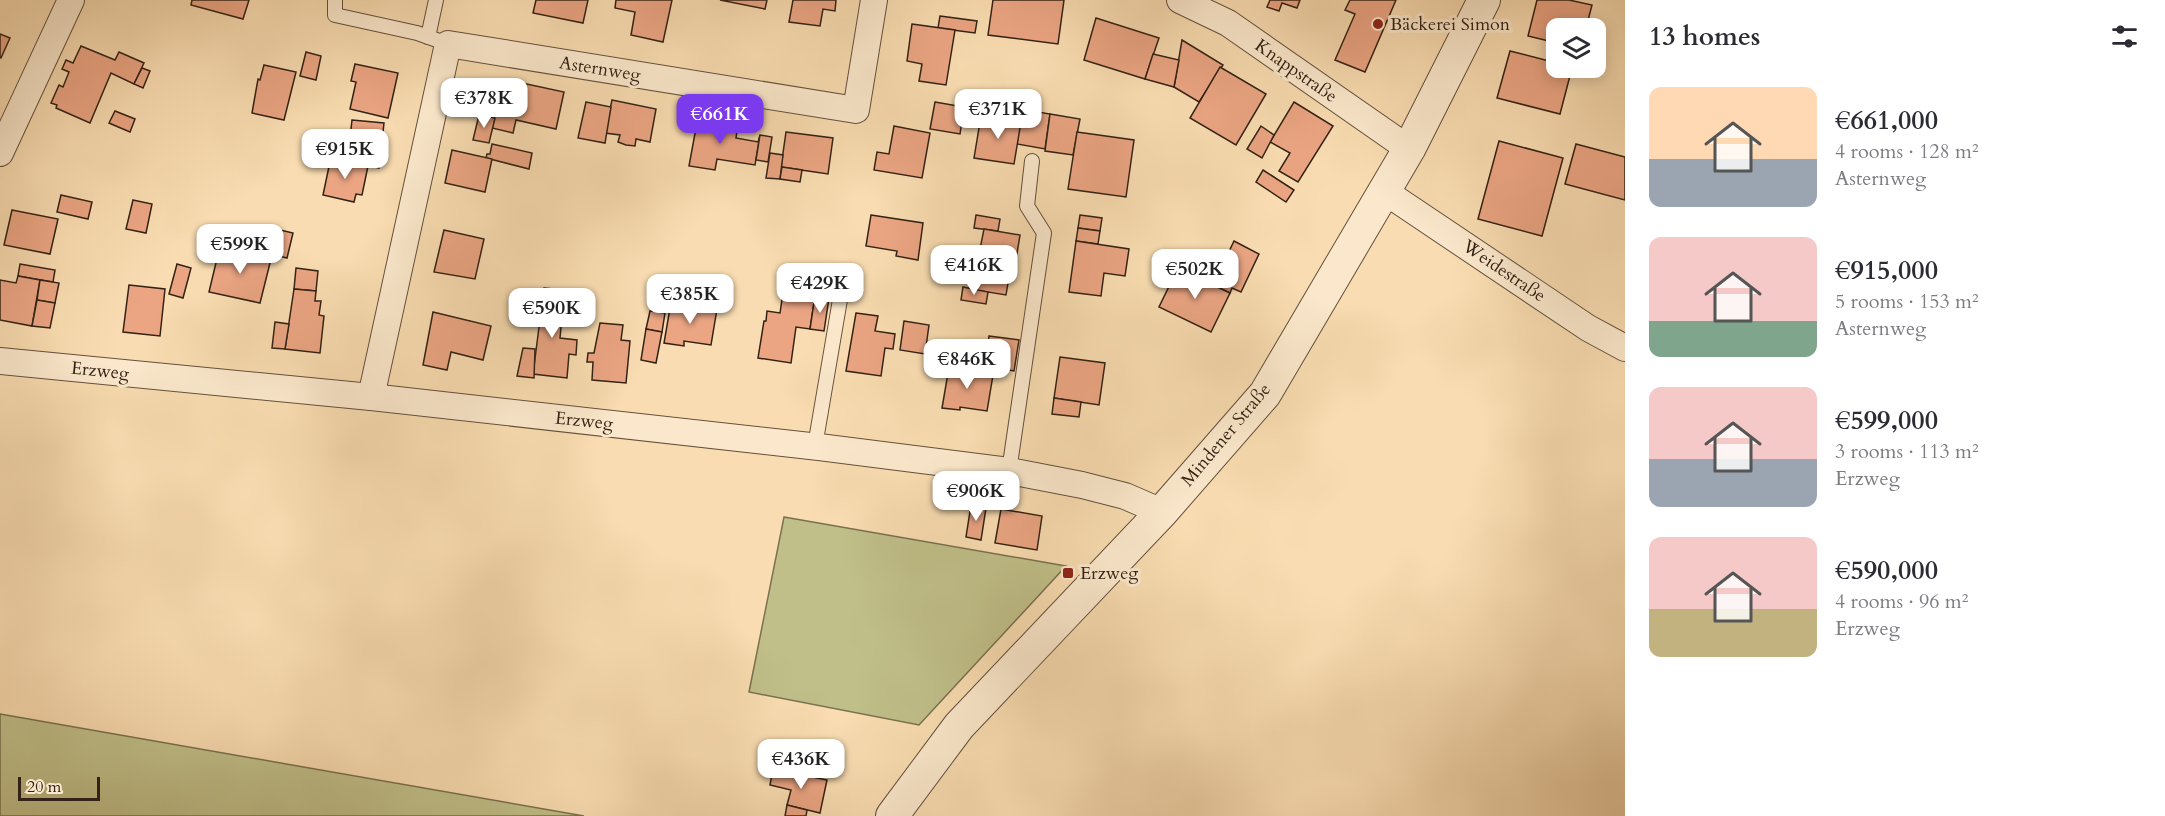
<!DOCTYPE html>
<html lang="en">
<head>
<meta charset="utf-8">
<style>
  :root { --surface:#fff; --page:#f7f7f7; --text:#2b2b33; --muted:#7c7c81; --accent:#7c3aed }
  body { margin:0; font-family:Cardo,serif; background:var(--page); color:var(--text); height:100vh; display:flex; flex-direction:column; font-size:22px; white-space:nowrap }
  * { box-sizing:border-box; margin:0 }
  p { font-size:20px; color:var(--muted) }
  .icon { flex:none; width:33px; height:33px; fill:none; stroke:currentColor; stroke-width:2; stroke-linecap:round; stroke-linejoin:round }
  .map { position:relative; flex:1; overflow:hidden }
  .panel { display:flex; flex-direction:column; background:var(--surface); width:540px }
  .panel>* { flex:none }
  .buttons { position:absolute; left:1546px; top:18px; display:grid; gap:12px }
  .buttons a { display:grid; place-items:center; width:60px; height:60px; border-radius:12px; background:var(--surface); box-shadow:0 3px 15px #0003; font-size:30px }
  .scale { position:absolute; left:18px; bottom:15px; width:82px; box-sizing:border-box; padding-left:6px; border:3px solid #332215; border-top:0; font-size:16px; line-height:21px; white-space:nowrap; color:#332215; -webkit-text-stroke:4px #fbe8cc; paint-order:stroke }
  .price { position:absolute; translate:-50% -51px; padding:0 14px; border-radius:12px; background:#fff; color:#222; font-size:20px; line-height:39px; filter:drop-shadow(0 2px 3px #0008) }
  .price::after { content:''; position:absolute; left:50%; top:36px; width:18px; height:14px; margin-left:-9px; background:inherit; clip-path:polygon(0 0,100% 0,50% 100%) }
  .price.current { background:var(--accent); color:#fff }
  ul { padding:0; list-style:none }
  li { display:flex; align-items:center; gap:18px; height:150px; padding:0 24px }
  li span { display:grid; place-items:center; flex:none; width:168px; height:120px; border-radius:12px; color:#555 }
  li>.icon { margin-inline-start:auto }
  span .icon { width:72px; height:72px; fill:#fffc; stroke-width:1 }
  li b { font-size:26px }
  h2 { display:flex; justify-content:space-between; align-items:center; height:72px; padding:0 24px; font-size:26px }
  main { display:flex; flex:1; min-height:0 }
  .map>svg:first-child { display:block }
  .green { fill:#c0bf89; stroke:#7a704f; stroke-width:1.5 }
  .building { fill:#eba583; stroke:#332215; stroke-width:1.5 }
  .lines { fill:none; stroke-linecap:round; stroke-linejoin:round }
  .service-casing { stroke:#64503c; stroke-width:16 }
  .minor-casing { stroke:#64503c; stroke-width:28 }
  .tertiary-casing { stroke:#64503c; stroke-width:34 }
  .service { stroke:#fbe8cc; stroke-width:14 }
  .minor { stroke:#fbe8cc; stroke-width:26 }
  .tertiary { stroke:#fbe8cc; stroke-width:32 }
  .poi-dot { fill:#8f2418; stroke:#fbe8cc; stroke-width:2 }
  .labels { text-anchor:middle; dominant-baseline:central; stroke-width:6; stroke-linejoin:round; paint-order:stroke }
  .poi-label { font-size:18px; fill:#332215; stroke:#fbe8cc; text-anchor:start }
  .street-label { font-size:18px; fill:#332215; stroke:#fbe8cc }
</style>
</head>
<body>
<main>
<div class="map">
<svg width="1625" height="816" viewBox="0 0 1625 816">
  <rect width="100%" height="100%" fill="#f9dcb1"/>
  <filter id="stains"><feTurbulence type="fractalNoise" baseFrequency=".00333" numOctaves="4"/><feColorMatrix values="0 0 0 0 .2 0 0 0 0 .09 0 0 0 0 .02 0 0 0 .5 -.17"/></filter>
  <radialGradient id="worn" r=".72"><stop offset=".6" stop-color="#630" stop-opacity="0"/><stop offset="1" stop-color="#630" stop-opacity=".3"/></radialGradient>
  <g class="green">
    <polygon points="784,517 1066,566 919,725 749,692"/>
    <polygon points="0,714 584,816 0,816"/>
  </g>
  <g class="building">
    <polygon points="192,0 249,0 243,19 191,5"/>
    <polygon points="536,0 588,0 583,23 533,13"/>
    <polygon points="616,0 672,0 663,42 631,35 635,12 615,8"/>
    <polygon points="720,0 767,0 765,9"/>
    <polygon points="793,0 836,0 835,11 823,9 820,26 789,22"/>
    <polygon points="993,0 1064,0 1058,44 988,35"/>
    <polygon points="1270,0 1300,0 1297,8 1282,3 1279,11 1267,7"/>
    <polygon points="1350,0 1396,0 1365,72 1335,60 1355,14 1345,10"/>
    <polygon points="1537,0 1569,0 1592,5 1586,28 1557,28 1557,43 1528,36"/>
    <polygon points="940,16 977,21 975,33 938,28"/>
    <polygon points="1096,18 1159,38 1145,79 1084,60"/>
    <polygon points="912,24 955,30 946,85 919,81 922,64 907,61"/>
    <polygon points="0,34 10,38 1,58 0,57"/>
    <polygon points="1182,40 1223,65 1199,102 1174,87"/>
    <polygon points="81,46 115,60 119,52 144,63 134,84 111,73 90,123 56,108 57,105 51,103 59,85 63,87 69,72 62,69 66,60 73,63"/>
    <polygon points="1510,51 1557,63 1557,68 1572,68 1560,114 1497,98"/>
    <polygon points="306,52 321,56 316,80 300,76"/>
    <polygon points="1153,54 1179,60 1174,87 1145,79"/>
    <polygon points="355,64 398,73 388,118 350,109 356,82 351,81"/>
    <polygon points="264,65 296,72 284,120 252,113 258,79 260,80"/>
    <polygon points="1220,67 1266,94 1236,145 1190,118"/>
    <polygon points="142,68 150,71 143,88 134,84"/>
    <polygon points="508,80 564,92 556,129 516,120 513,133 492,128 495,111 500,113"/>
    <polygon points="612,100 656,109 650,142 636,139 635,146 626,145 618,142 620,135 605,133"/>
    <polygon points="586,102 611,107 605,143 578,138"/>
    <polygon points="935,102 964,107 960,134 930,129"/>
    <polygon points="1294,102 1333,126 1298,182 1279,171 1290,153 1270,142"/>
    <polygon points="1021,109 1050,114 1045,149 1017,144"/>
    <polygon points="115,111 135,119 130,132 109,123"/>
    <polygon points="1050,114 1080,119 1073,155 1045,151"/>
    <polygon points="479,115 495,118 489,143 473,140"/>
    <polygon points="981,116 1021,122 1014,164 974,158"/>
    <polygon points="698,117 738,125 736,138 758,142 760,135 755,165 717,159 715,170 689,166"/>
    <polygon points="352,120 384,123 381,150 349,147"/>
    <polygon points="894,126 930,133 922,178 874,170 877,152 889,154"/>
    <polygon points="1261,126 1274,135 1262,158 1247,149"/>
    <polygon points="786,132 833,138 828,174 781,167"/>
    <polygon points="1077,132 1134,140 1126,197 1068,189"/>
    <polygon points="760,135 772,137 768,162 756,160"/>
    <polygon points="1499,141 1563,158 1542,236 1478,219"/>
    <polygon points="492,144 532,153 529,169 486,158 487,154 490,154"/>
    <polygon points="1576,144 1625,157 1625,200 1565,184"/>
    <polygon points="358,148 383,150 379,168 355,162"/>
    <polygon points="452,150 492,159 485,192 445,183"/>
    <polygon points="770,153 783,155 780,179 766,178"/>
    <polygon points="331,157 368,166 362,195 356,194 354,202 323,195"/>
    <polygon points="782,167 802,170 800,182 780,179"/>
    <polygon points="1263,170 1294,190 1286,202 1256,182"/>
    <polygon points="61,195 92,202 88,219 57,212"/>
    <polygon points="133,200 152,204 146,233 126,229"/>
    <polygon points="12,210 58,219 50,254 4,245"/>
    <polygon points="871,215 923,223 918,260 896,256 897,251 866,246"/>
    <polygon points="976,215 1000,219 998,231 974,228"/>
    <polygon points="1080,215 1102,218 1100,231 1078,228"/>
    <polygon points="1078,228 1100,231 1098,244 1076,241"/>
    <polygon points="276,229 293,233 287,258 271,254"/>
    <polygon points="984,229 1020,235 1015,266 978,259"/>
    <polygon points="444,230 484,239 475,279 434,272"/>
    <polygon points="1076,241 1129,249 1125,276 1104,273 1101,296 1069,292"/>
    <polygon points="1234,241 1259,254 1241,292 1232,288 1230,293 1213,285"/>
    <polygon points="220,246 271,259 260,303 209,292"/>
    <polygon points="975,258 1011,265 1006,295 969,289"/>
    <polygon points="20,264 55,270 53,282 18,276"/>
    <polygon points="177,264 191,268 183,298 169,294"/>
    <polygon points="296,268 318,271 316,291 294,289"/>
    <polygon points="1178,268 1230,293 1211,332 1159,307"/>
    <polygon points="18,276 40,280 32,326 0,320 0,280 16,283"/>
    <polygon points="40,280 59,283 55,303 37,300"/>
    <polygon points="129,285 165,289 160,336 123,332"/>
    <polygon points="784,286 805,289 804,294 815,296 810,329 796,327 791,363 758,358 764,321 766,321 767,311 780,313"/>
    <polygon points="963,287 988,292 986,304 961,300"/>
    <polygon points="544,288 562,290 557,316 562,316 560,338 577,340 576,355 569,354 567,378 533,374"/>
    <polygon points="294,289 316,291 315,301 321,301 319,315 324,316 320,353 285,349"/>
    <polygon points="815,296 829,298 824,331 810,329"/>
    <polygon points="37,300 55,303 50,328 32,326"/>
    <polygon points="671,302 717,309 711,345 684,341 684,346 664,343"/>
    <polygon points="650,311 665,313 662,332 646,329"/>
    <polygon points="433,312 491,326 483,360 451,352 447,370 423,365"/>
    <polygon points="856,313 878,316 875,331 895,334 893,349 885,348 881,376 846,371"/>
    <polygon points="904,321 929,325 925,354 900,350"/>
    <polygon points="275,322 289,324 285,349 272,348"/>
    <polygon points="600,323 623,325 621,340 630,341 626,383 592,380 593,362 587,362 588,353 594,353"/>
    <polygon points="646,329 662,332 656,363 641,360"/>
    <polygon points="989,336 1019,340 1014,371 996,368 998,352 987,351"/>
    <polygon points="523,348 535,349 534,378 517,376"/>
    <polygon points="1060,357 1105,363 1099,405 1054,398"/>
    <polygon points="949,367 993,375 987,411 960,407 960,410 942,408"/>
    <polygon points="1054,398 1081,402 1079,417 1052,414"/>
    <polygon points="971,505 986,508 981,540 966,537"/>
    <polygon points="1001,509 1042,516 1037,550 995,543"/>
    <polygon points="773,769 827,780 820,813 787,805 791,790 770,785"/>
    <polygon points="787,805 807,810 806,816 785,816"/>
  </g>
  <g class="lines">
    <g class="service-casing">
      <g id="service">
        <polyline points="335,0 335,15 417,33 448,44"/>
        <polyline points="428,37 436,0"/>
        <polyline points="815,446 842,288"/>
        <polyline points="1009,471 1044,233 1027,206 1032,161"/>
      </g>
    </g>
    <g class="minor-casing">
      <g id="minor">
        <polyline points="1180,0 1228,23 1409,149"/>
        <polyline points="0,153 71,0"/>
        <polyline points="1384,191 1588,328 1625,348"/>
        <polyline points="0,361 371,397 819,447 1009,471 1082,485 1125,496 1162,512"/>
        <polyline points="371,397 448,44 856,110 874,0"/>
      </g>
    </g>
    <g class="tertiary-casing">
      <polyline id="tertiary" points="892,816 959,726 1162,512 1265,394 1409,149 1484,0"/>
    </g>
    <use href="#service" class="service"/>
    <use href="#minor" class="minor"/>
    <use href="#tertiary" class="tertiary"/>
  </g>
  <g class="poi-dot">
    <circle cx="1378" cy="24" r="6"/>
    <rect x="1062" y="567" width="12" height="12" rx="3"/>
  </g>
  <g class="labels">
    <g class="poi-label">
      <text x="1390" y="24">Bäckerei Simon</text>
      <text x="1080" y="573">Erzweg</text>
    </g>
    <g class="street-label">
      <text transform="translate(600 69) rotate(9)">Asternweg</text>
      <text transform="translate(1296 71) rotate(35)">Knappstraße</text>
      <text transform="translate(1504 271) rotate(34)">Weidestraße</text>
      <text transform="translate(100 371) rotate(6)">Erzweg</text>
      <text transform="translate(584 421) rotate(6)">Erzweg</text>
      <text transform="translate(1226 435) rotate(-50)">Mindener Straße</text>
    </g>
  </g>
  <rect width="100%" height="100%" filter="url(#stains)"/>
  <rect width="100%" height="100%" fill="url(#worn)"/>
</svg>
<div class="buttons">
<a><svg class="icon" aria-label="layers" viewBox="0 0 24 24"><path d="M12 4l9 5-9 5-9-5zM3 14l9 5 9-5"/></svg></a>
</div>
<div class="scale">20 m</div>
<b class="price" style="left:484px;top:129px">€378K</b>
<b class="price" style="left:998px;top:140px">€371K</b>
<b class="price current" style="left:720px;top:145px">€661K</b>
<b class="price" style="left:345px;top:180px">€915K</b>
<b class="price" style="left:240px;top:275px">€599K</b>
<b class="price" style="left:974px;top:296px">€416K</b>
<b class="price" style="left:1195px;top:300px">€502K</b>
<b class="price" style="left:820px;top:314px">€429K</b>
<b class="price" style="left:690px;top:325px">€385K</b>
<b class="price" style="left:552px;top:339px">€590K</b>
<b class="price" style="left:967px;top:390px">€846K</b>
<b class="price" style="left:976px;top:522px">€906K</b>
<b class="price" style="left:801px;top:790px">€436K</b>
</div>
<section class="panel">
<h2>13 homes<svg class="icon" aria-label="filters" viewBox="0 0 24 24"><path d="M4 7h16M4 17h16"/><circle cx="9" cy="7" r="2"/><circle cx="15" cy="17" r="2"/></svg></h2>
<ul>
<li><span style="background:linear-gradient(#ffd9b3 60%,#9aa5b1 0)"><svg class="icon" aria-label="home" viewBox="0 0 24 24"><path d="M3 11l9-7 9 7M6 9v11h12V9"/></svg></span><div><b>€661,000</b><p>4 rooms · 128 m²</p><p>Asternweg</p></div></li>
<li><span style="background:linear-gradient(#f6c9c9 70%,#7fa58c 0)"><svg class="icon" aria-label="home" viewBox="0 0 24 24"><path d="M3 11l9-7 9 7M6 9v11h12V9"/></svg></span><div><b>€915,000</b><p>5 rooms · 153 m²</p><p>Asternweg</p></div></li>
<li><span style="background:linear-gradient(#f6c9c9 60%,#9aa5b1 0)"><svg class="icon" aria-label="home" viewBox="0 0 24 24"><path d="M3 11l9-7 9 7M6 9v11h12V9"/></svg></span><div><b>€599,000</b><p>3 rooms · 113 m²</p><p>Erzweg</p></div></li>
<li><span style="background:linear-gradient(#f6c9c9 60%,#c2b280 0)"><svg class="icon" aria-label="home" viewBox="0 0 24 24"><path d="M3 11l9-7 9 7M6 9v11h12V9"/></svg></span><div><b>€590,000</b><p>4 rooms · 96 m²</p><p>Erzweg</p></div></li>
</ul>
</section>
</main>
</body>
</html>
